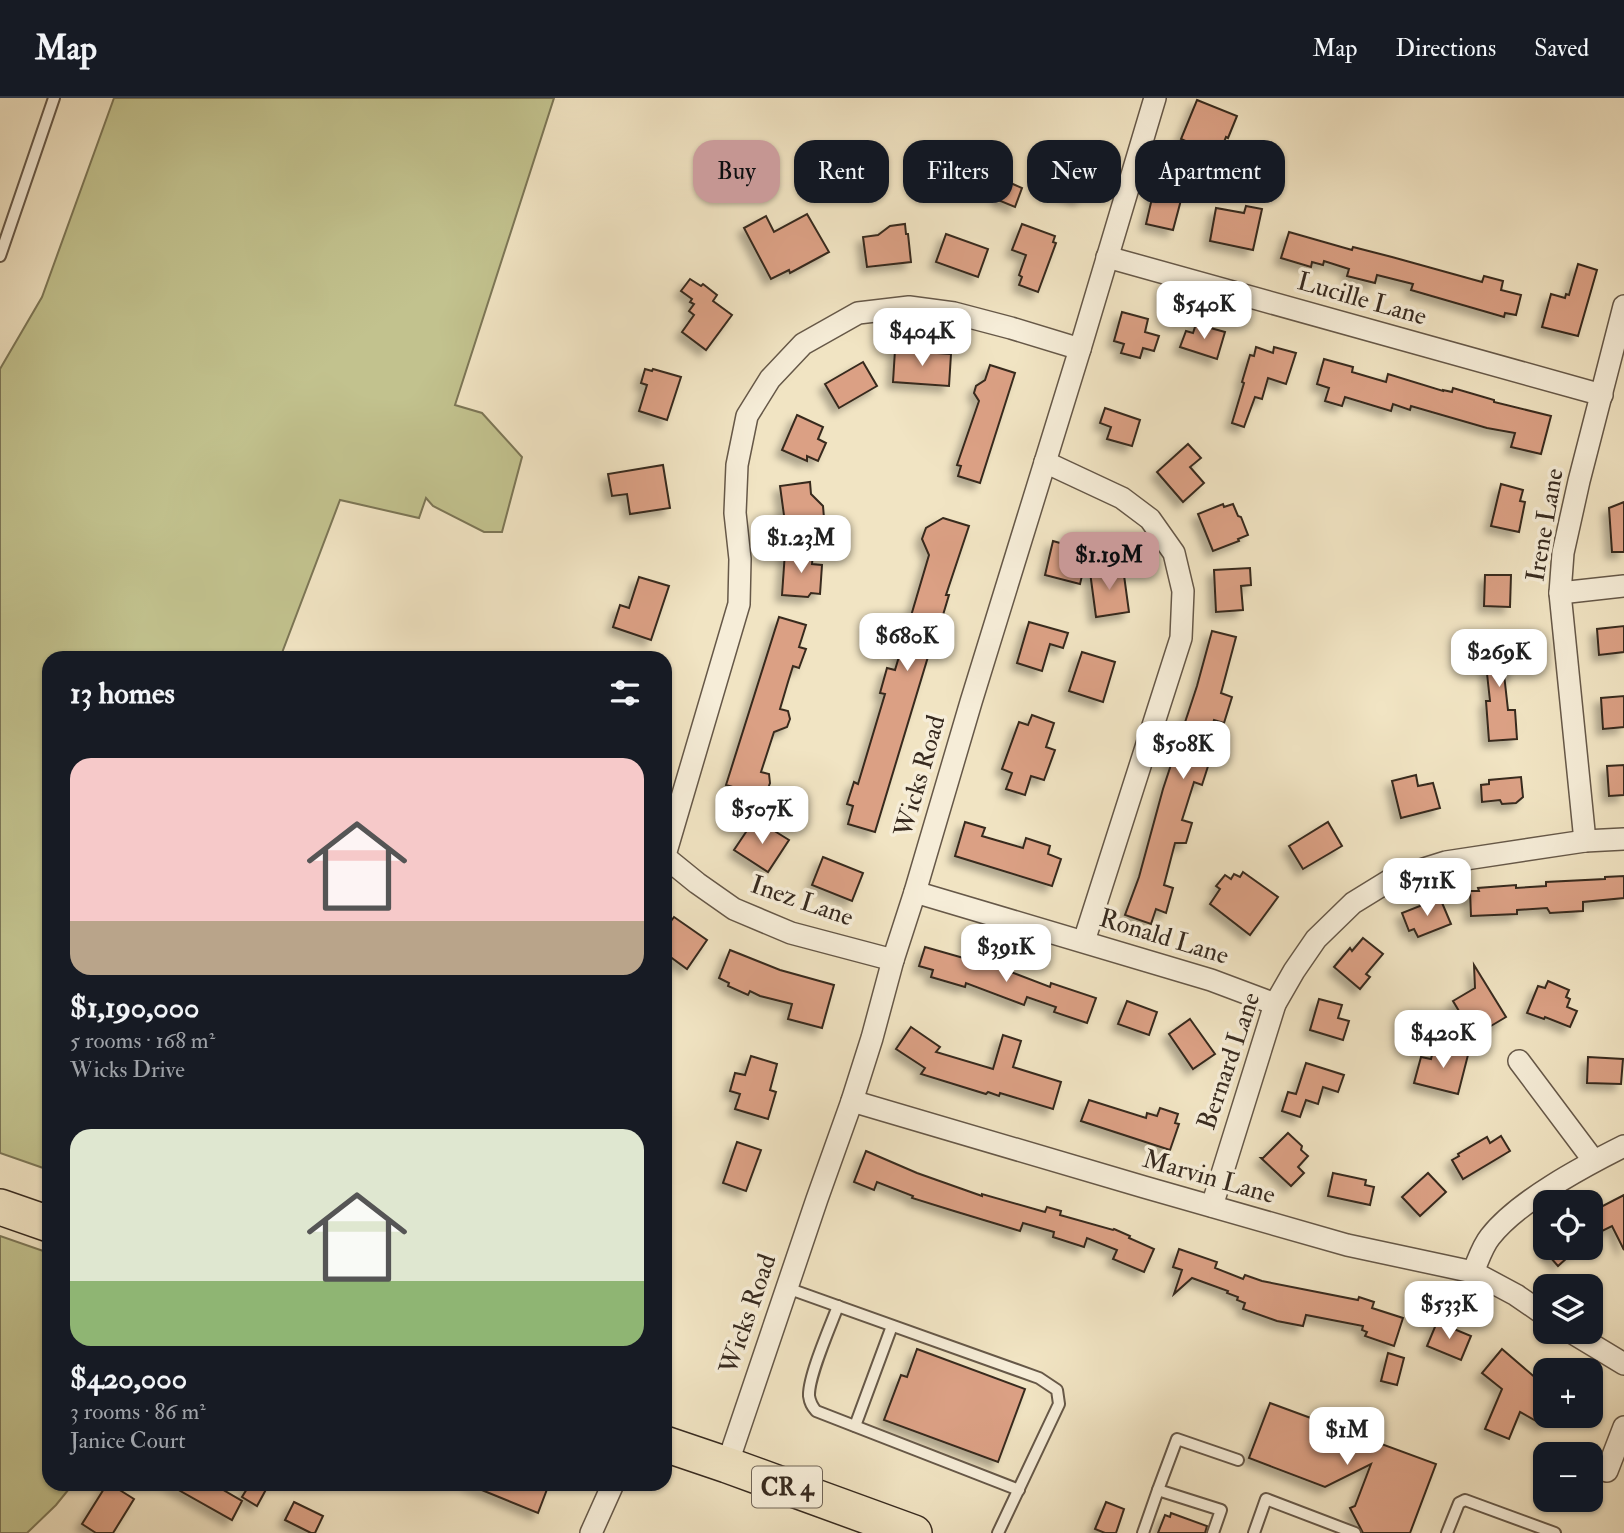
<!DOCTYPE html>
<html lang="en">
<head>
<meta charset="utf-8">
<style>
  :root { --surface:#171b24; --page:#242831; --text:#f1f3f6; --muted:#9ea1a6; --line:#363941; --accent:#c59692 }
  body { margin:0; font-family:"IM FELL Double Pica",serif; background:var(--page); color:var(--text); height:100vh; display:flex; flex-direction:column; font-size:26px; white-space:nowrap }
  * { box-sizing:border-box; margin:0 }
  p { font-size:23px; color:var(--muted) }
  .icon { flex:none; width:38px; height:38px; fill:none; stroke:currentColor; stroke-width:2; stroke-linecap:round; stroke-linejoin:round }
  .map { position:relative; flex:1; overflow:hidden }
  .details { position:absolute; left:42px; top:553px; width:630px; height:840px; display:flex; flex-direction:column; background:var(--surface); border-radius:21px; box-shadow:0 2px 5px #0004 }
  .details>* { flex:none }
  .hud { position:absolute; left:693px; top:42px; width:665px; height:63px; display:flex; gap:14px }
  .buttons { position:absolute; left:1533px; top:1092px; display:grid; gap:14px }
  .buttons a { display:grid; place-items:center; width:70px; height:70px; border-radius:14px; background:var(--surface); box-shadow:0 2px 5px #0004; font-size:35px }
  .price { position:absolute; translate:-50% -60px; padding:0 16px; border-radius:14px; background:#fff; color:#222; font-size:23px; line-height:46px; filter:drop-shadow(0 2px 4px #0008) }
  .price::after { content:''; position:absolute; left:50%; top:42px; width:21px; height:16px; margin-left:-10px; background:inherit; clip-path:polygon(0 0,100% 0,50% 100%) }
  .price.current { background:var(--accent); color:#111 }
  ul { padding:0; list-style:none }
  li { display:grid; align-content:center; gap:14px; height:371px; padding:0 28px }
  li span { display:grid; place-items:center; height:217px; border-radius:21px; color:#555 }
  li>.icon { margin-inline-start:auto }
  span .icon { width:126px; height:126px; fill:#fffc; stroke-width:1 }
  li b { font-size:30px }
  h2 { display:flex; justify-content:space-between; align-items:center; height:84px; padding:0 28px; font-size:30px }
  .pill { padding:0 24px; border-radius:21px; background:var(--surface); box-shadow:0 2px 5px #0004; font-size:24px; line-height:63px }
  .pill.current { background:var(--accent); color:#111 }
  header { display:flex; align-items:center; gap:42px; box-sizing:border-box; height:98px; padding:0 35px; background:var(--surface); border-bottom:2px solid var(--line) }
  header strong { font-size:33px }
  nav { display:flex; gap:38px; margin-inline-start:auto; font-size:24px }
  .map>svg:first-child { display:block }
  .green { fill:#c2c28e; stroke:#7c7656; stroke-width:2 }
  .building { fill:#dba084; stroke:#372a1f; stroke-width:2; filter:url(#shadow) }
  .lines { fill:none; stroke-linecap:round; stroke-linejoin:round }
  .lane-casing { stroke:#665848; stroke-width:14 }
  .street-casing { stroke:#665848; stroke-width:24 }
  .primary-casing { stroke:#372a1f; stroke-width:38 }
  .lane { stroke:#f6edd8; stroke-width:10 }
  .street { stroke:#f6edd8; stroke-width:21 }
  .primary { stroke:#f1e4c3; stroke-width:35 }
  .labels { text-anchor:middle; dominant-baseline:central; stroke-width:7; stroke-linejoin:round; paint-order:stroke }
  .shield { fill:#f6edd8; stroke:#706456; stroke-width:2 }
  .shield-label { font-size:24px; font-weight:bold; fill:#372a1f }
  .street-label { font-size:26px; fill:#372a1f; stroke:#f6edd8 }
</style>
</head>
<body>
<header>
<strong>Map</strong>
<nav><a>Map</a><a>Directions</a><a>Saved</a></nav>
</header>
<div class="map">
<svg width="1624" height="1435" viewBox="0 0 1624 1435">
  <defs>
    <filter id="shadow"><feDropShadow dx="-6" dy="6" stdDeviation="3.5" flood-color="#0004"/></filter>
  </defs>
  <rect width="100%" height="100%" fill="#f1e4c3"/>
  <filter id="stains"><feTurbulence type="fractalNoise" baseFrequency=".00286" numOctaves="4"/><feColorMatrix values="0 0 0 0 .2 0 0 0 0 .09 0 0 0 0 .02 0 0 0 .5 -.17"/></filter>
  <radialGradient id="worn" r=".72"><stop offset=".6" stop-color="#630" stop-opacity="0"/><stop offset="1" stop-color="#630" stop-opacity=".3"/></radialGradient>
  <g class="green">
    <polygon points="114,0 554,0 455,307 482,315 522,359 502,434 484,434 433,408 426,400 419,420 340,402 280,560 49,560 49,1072 0,1055 0,271 42,199"/>
    <polygon points="0,1138 49,1155 49,1386 73,1386 56,1407 27,1435 0,1435"/>
  </g>
  <g class="building">
    <polygon points="1197,2 1237,18 1228,40 1226,39 1220,54 1201,46 1199,49 1181,41"/>
    <polygon points="1066,74 1089,83 1080,102 1059,93"/>
    <polygon points="1006,83 1022,90 1015,109 998,102"/>
    <polygon points="1153,96 1181,102 1173,132 1146,126"/>
    <polygon points="1246,108 1262,111 1253,152 1210,143 1216,110 1244,115"/>
    <polygon points="807,116 829,154 790,175 789,172 771,181 744,130 766,118 774,134"/>
    <polygon points="905,126 906,136 908,136 911,164 867,169 863,139 878,137 890,128"/>
    <polygon points="1022,126 1055,138 1053,144 1056,145 1038,194 1019,187 1022,179 1019,177 1026,157 1012,152"/>
    <polygon points="1289,134 1352,152 1353,149 1392,159 1482,184 1484,178 1503,183 1501,192 1521,197 1516,217 1505,215 1504,219 1411,192 1413,186 1377,177 1375,185 1347,178 1349,171 1324,163 1323,167 1312,164 1311,169 1281,160"/>
    <polygon points="946,136 988,151 978,179 936,164"/>
    <polygon points="1578,166 1597,172 1578,238 1542,229 1551,196 1565,200 1566,196 1569,197"/>
    <polygon points="690,181 701,188 703,186 717,197 713,203 732,217 706,252 682,234 694,217 689,213 694,206 690,204 692,201 681,193"/>
    <polygon points="1122,214 1148,221 1145,234 1159,238 1154,253 1143,250 1140,260 1121,255 1124,246 1114,243"/>
    <polygon points="1196,226 1225,234 1217,261 1180,249 1186,233 1193,235"/>
    <polygon points="1256,249 1273,255 1274,249 1296,255 1286,286 1268,280 1262,301 1255,299 1244,329 1232,325 1244,285 1242,284 1250,257 1254,258"/>
    <polygon points="895,252 951,256 949,288 893,284"/>
    <polygon points="1324,261 1353,269 1352,274 1386,284 1388,276 1443,293 1443,292 1452,294 1453,290 1494,302 1494,304 1551,318 1541,356 1511,349 1515,335 1487,330 1411,308 1410,312 1393,306 1391,313 1345,299 1342,308 1325,303 1329,290 1317,286"/>
    <polygon points="863,264 877,288 839,310 825,286"/>
    <polygon points="990,267 1015,275 980,385 958,378 961,368 957,367 979,303 974,295 976,288 985,282"/>
    <polygon points="645,271 652,273 653,271 681,279 667,322 639,313 647,287 641,285"/>
    <polygon points="1105,310 1140,322 1132,348 1107,341 1111,329 1100,325"/>
    <polygon points="797,317 823,329 818,341 826,345 818,363 807,358 807,363 782,352"/>
    <polygon points="1188,346 1201,360 1190,369 1204,385 1183,404 1157,374"/>
    <polygon points="663,367 670,410 630,416 627,396 612,398 608,376"/>
    <polygon points="810,384 811,396 823,408 824,420 820,428 786,432 780,388"/>
    <polygon points="1501,386 1523,392 1520,403 1525,404 1519,434 1491,428"/>
    <polygon points="1624,404 1624,454 1612,454 1609,410"/>
    <polygon points="1223,406 1224,409 1233,406 1238,418 1241,419 1248,437 1238,441 1239,443 1213,453 1198,416"/>
    <polygon points="943,420 969,428 946,497 949,497 936,540 934,539 875,734 848,726 853,708 847,706 854,684 858,686 885,596 880,595 887,570 895,572 929,457 922,441 926,430"/>
    <polygon points="1053,443 1088,453 1080,486 1045,477"/>
    <polygon points="785,454 813,456 812,466 822,467 820,496 811,495 808,499 782,497"/>
    <polygon points="1123,470 1129,514 1096,519 1090,474"/>
    <polygon points="1250,470 1251,487 1241,488 1243,512 1216,514 1214,472"/>
    <polygon points="1485,477 1511,477 1510,509 1484,508"/>
    <polygon points="639,479 669,488 651,542 613,529 620,507 629,510"/>
    <polygon points="779,519 806,527 799,549 806,551 799,570 793,568 788,584 780,611 788,613 790,621 787,629 774,634 761,674 769,676 770,685 767,693 759,697 726,687"/>
    <polygon points="1029,524 1068,535 1063,550 1050,546 1042,573 1017,565"/>
    <polygon points="1624,528 1624,554 1599,557 1597,531"/>
    <polygon points="1212,533 1236,539 1221,595 1232,599 1224,625 1214,622 1203,660 1210,662 1202,687 1194,684 1182,722 1192,725 1186,745 1175,745 1164,787 1173,790 1166,815 1156,811 1151,826 1125,817 1139,779 1163,691 1197,588"/>
    <polygon points="1503,537 1504,546 1512,545 1515,575 1504,576 1508,612 1515,612 1517,641 1489,643 1486,603 1490,603 1483,539"/>
    <polygon points="1082,554 1115,564 1103,604 1069,593"/>
    <polygon points="1624,598 1624,629 1603,631 1601,600"/>
    <polygon points="1032,617 1054,625 1046,649 1055,652 1044,682 1031,678 1025,697 1006,691 1012,675 1002,671 1019,624 1028,627"/>
    <polygon points="1624,667 1624,697 1609,698 1607,668"/>
    <polygon points="1416,677 1418,688 1433,685 1440,710 1401,720 1392,683"/>
    <polygon points="1521,679 1523,699 1516,705 1502,706 1500,702 1482,704 1481,687 1489,686 1489,682"/>
    <polygon points="760,724 789,742 768,774 734,752 750,728 755,731"/>
    <polygon points="965,724 985,730 982,738 1023,750 1026,740 1050,748 1048,756 1061,761 1052,788 955,758"/>
    <polygon points="1328,724 1342,748 1303,771 1289,748"/>
    <polygon points="823,759 863,775 852,803 812,787"/>
    <polygon points="1243,774 1278,799 1250,837 1210,806 1220,791 1216,788 1225,777 1231,781 1234,776 1240,779"/>
    <polygon points="1624,778 1624,800 1583,804 1583,813 1550,815 1547,810 1517,812 1517,816 1471,818 1470,793 1479,793 1478,790 1516,787 1516,790 1546,788 1546,784 1605,781 1605,779"/>
    <polygon points="1440,800 1451,826 1418,839 1414,831 1409,833 1402,815"/>
    <polygon points="674,819 707,842 687,871 665,855 665,831"/>
    <polygon points="1363,840 1383,856 1366,876 1370,879 1360,891 1334,869 1350,850 1352,853"/>
    <polygon points="925,849 988,867 990,861 1005,866 1003,871 1050,889 1051,885 1096,900 1087,925 1054,914 1056,909 1027,899 1024,907 966,885 965,889 931,879 933,872 919,868"/>
    <polygon points="730,852 780,872 834,887 822,930 788,921 792,906 760,898 750,893 748,897 728,888 729,885 719,880"/>
    <polygon points="1474,867 1506,919 1474,938 1453,903 1475,890"/>
    <polygon points="1548,883 1569,892 1566,899 1570,901 1567,909 1577,913 1570,929 1545,919 1544,921 1527,915 1538,888 1545,890"/>
    <polygon points="1319,901 1342,907 1338,920 1349,923 1343,942 1310,932"/>
    <polygon points="1127,903 1157,914 1149,937 1118,926"/>
    <polygon points="1190,921 1215,956 1193,971 1169,936"/>
    <polygon points="911,929 940,949 936,954 993,971 1003,937 1021,943 1013,969 1061,984 1053,1011 1000,995 999,998 988,994 986,996 921,976 925,970 896,951"/>
    <polygon points="1447,947 1469,953 1458,996 1414,985 1421,959 1431,961 1433,953 1445,956"/>
    <polygon points="751,958 777,966 770,992 776,994 768,1021 735,1011 740,996 730,993 735,975 745,977"/>
    <polygon points="1588,959 1623,961 1621,986 1587,985"/>
    <polygon points="1306,965 1344,977 1338,994 1323,989 1318,1006 1306,1002 1300,1019 1282,1013 1288,994 1296,996"/>
    <polygon points="1089,1002 1146,1020 1147,1015 1157,1018 1160,1010 1178,1016 1175,1025 1179,1026 1170,1052 1081,1023"/>
    <polygon points="1288,1035 1302,1048 1301,1052 1308,1058 1298,1069 1304,1075 1291,1088 1261,1060 1263,1060"/>
    <polygon points="1501,1038 1510,1053 1463,1081 1452,1062 1459,1058 1458,1056 1487,1039 1490,1045"/>
    <polygon points="737,1044 761,1052 746,1093 723,1085"/>
    <polygon points="866,1053 917,1075 982,1098 982,1096 1045,1114 1047,1109 1061,1113 1060,1117 1113,1132 1114,1131 1130,1138 1129,1140 1154,1151 1144,1174 1113,1161 1117,1152 1087,1140 1084,1149 1053,1139 1054,1134 1023,1125 1020,1133 954,1113 912,1100 913,1098 877,1084 874,1092 854,1084"/>
    <polygon points="1333,1075 1366,1082 1365,1087 1374,1089 1370,1107 1328,1098"/>
    <polygon points="1428,1075 1446,1094 1420,1118 1402,1099"/>
    <polygon points="1624,1097 1624,1152 1612,1128 1598,1135 1591,1120 1591,1114"/>
    <polygon points="1542,1150 1578,1150 1558,1168"/>
    <polygon points="1179,1151 1217,1164 1215,1170 1243,1181 1245,1177 1262,1183 1358,1202 1359,1199 1374,1204 1372,1210 1403,1220 1394,1248 1365,1238 1367,1234 1362,1232 1363,1228 1306,1217 1303,1228 1277,1223 1243,1211 1245,1205 1237,1202 1238,1199 1227,1195 1228,1193 1192,1180 1174,1196 1182,1172 1173,1169"/>
    <polygon points="1437,1224 1471,1238 1461,1262 1427,1248"/>
    <polygon points="917,1251 1025,1291 998,1364 884,1322 901,1277 907,1279"/>
    <polygon points="1502,1251 1545,1288 1545,1328 1520,1314 1509,1341 1485,1331 1502,1291 1482,1275"/>
    <polygon points="1388,1255 1404,1260 1397,1287 1381,1283"/>
    <polygon points="1270,1305 1436,1366 1410,1435 1363,1435 1350,1410 1355,1408 1371,1366 1325,1389 1249,1360"/>
    <polygon points="107,1386 110,1386 134,1401 113,1435 96,1435 82,1426"/>
    <polygon points="168,1386 213,1386 242,1403 232,1422"/>
    <polygon points="250,1386 269,1386 257,1408 242,1399"/>
    <polygon points="467,1386 549,1386 538,1415"/>
    <polygon points="294,1404 323,1418 315,1435 311,1435 285,1422"/>
    <polygon points="1106,1404 1124,1411 1116,1435 1105,1435 1095,1431"/>
    <polygon points="1171,1415 1207,1428 1205,1435 1158,1435 1165,1417 1170,1419"/>
  </g>
  <g class="lines">
    <g class="lane-casing">
      <g id="lane">
        <polyline points="0,158 54,0"/>
        <polyline points="787,1190 1039,1280 1057,1292 1059,1306 998,1435"/>
        <path d="M838,1208C830,1229 808,1279 809,1298C810,1305 812,1308 816,1313L1019,1392"/>
        <polyline points="855,1328 892,1228"/>
        <polyline points="1158,1392 1177,1341 1238,1362"/>
        <polyline points="1143,1435 1158,1392 1221,1412 1213,1435"/>
        <polyline points="1254,1435 1266,1401 1355,1435"/>
        <polyline points="1447,1435 1459,1405 1465,1402 1555,1435"/>
      </g>
    </g>
    <g class="street-casing">
      <g id="street">
        <polyline points="1107,159 1602,297"/>
        <polyline points="1045,364 1122,400 1150,421 1174,455 1183,493 1181,540 1084,843"/>
        <polyline points="1560,495 1624,488"/>
        <polyline points="1585,743 1560,495 1563,455 1579,383 1624,208"/>
        <polyline points="665,757 739,506 740,461 735,415 737,367 747,318 770,281 803,246 858,215 909,209 954,215 1011,230 1080,251"/>
        <polyline points="665,759 697,785 734,811 791,835 893,862"/>
        <polyline points="915,794 1211,882 1275,906"/>
        <polyline points="1519,963 1594,1063"/>
        <polyline points="852,1003 1144,1089 1347,1147 1473,1174 1516,1197 1545,1217"/>
        <polyline points="1212,1108 1275,906 1294,873 1316,841 1353,805 1392,781 1446,764 1585,743 1624,741"/>
        <path d="M1473,1174C1478,1163 1482,1149 1490,1139C1518,1103 1582,1069 1624,1048"/>
        <polyline points="1571,1234 1624,1266"/>
        <polyline points="727,1367 817,1101 852,1003 872,940 893,862 915,794 971,604 1080,251 1155,0"/>
        <polyline points="1607,1373 1624,1329"/>
        <polyline points="591,1435 613,1386"/>
      </g>
    </g>
    <g class="primary-casing">
      <g id="primary">
        <polyline points="0,1109 49,1126"/>
        <polyline points="665,1346 727,1367 914,1435"/>
      </g>
    </g>
    <use href="#lane" class="lane"/>
    <use href="#street" class="street"/>
    <use href="#primary" class="primary"/>
  </g>
  <g class="labels">
    <rect class="shield" x="752" y="1368.5" width="70" height="41" rx="5"/>
    <g class="shield-label">
      <text x="787" y="1389">CR 4</text>
    </g>
    <g class="street-label">
      <text transform="translate(1362 201) rotate(16)">Lucille Lane</text>
      <text transform="translate(1545 427) rotate(-80)">Irene Lane</text>
      <text transform="translate(920 678) rotate(-74)">Wicks Road</text>
      <text transform="translate(802 803) rotate(19)">Inez Lane</text>
      <text transform="translate(1164 839) rotate(17)">Ronald Lane</text>
      <text transform="translate(1229 963) rotate(-71)">Bernard Lane</text>
      <text transform="translate(1209 1079) rotate(16)">Marvin Lane</text>
      <text transform="translate(748 1216) rotate(-71)">Wicks Road</text>
    </g>
  </g>
  <rect width="100%" height="100%" filter="url(#stains)"/>
  <rect width="100%" height="100%" fill="url(#worn)"/>
</svg>
<div class="buttons">
<a><svg class="icon" aria-label="locate" viewBox="0 0 24 24"><circle cx="12" cy="12" r="6"/><path d="M12 2v4M12 18v4M2 12h4M18 12h4"/></svg></a>
<a><svg class="icon" aria-label="layers" viewBox="0 0 24 24"><path d="M12 4l9 5-9 5-9-5zM3 14l9 5 9-5"/></svg></a>
<a>+</a>
<a>−</a>
</div>
<b class="price" style="left:1204px;top:243px">$540K</b>
<b class="price" style="left:922px;top:270px">$404K</b>
<b class="price" style="left:801px;top:477px">$1.23M</b>
<b class="price current" style="left:1109px;top:494px">$1.19M</b>
<b class="price" style="left:907px;top:575px">$680K</b>
<b class="price" style="left:1499px;top:591px">$269K</b>
<b class="price" style="left:1183px;top:683px">$508K</b>
<b class="price" style="left:762px;top:748px">$507K</b>
<b class="price" style="left:1427px;top:820px">$711K</b>
<b class="price" style="left:1006px;top:886px">$391K</b>
<b class="price" style="left:1443px;top:972px">$420K</b>
<b class="price" style="left:1449px;top:1243px">$533K</b>
<b class="price" style="left:1347px;top:1369px">$1M</b>
<div class="hud">
<a class="pill current">Buy</a>
<a class="pill">Rent</a>
<a class="pill">Filters</a>
<a class="pill">New</a>
<a class="pill">Apartment</a>
</div>
<section class="details">
<h2>13 homes<svg class="icon" aria-label="filters" viewBox="0 0 24 24"><path d="M4 7h16M4 17h16"/><circle cx="9" cy="7" r="2"/><circle cx="15" cy="17" r="2"/></svg></h2>
<ul>
<li><span style="background:linear-gradient(#f6c9c9 75%,#b9a48a 0)"><svg class="icon" aria-label="home" viewBox="0 0 24 24"><path d="M3 11l9-7 9 7M6 9v11h12V9"/></svg></span><div><b>$1,190,000</b><p>5 rooms · 168 m²</p><p>Wicks Drive</p></div></li>
<li><span style="background:linear-gradient(#dfe7d0 70%,#8fb573 0)"><svg class="icon" aria-label="home" viewBox="0 0 24 24"><path d="M3 11l9-7 9 7M6 9v11h12V9"/></svg></span><div><b>$420,000</b><p>3 rooms · 86 m²</p><p>Janice Court</p></div></li>
</ul>
</section>
</div>
</body>
</html>
